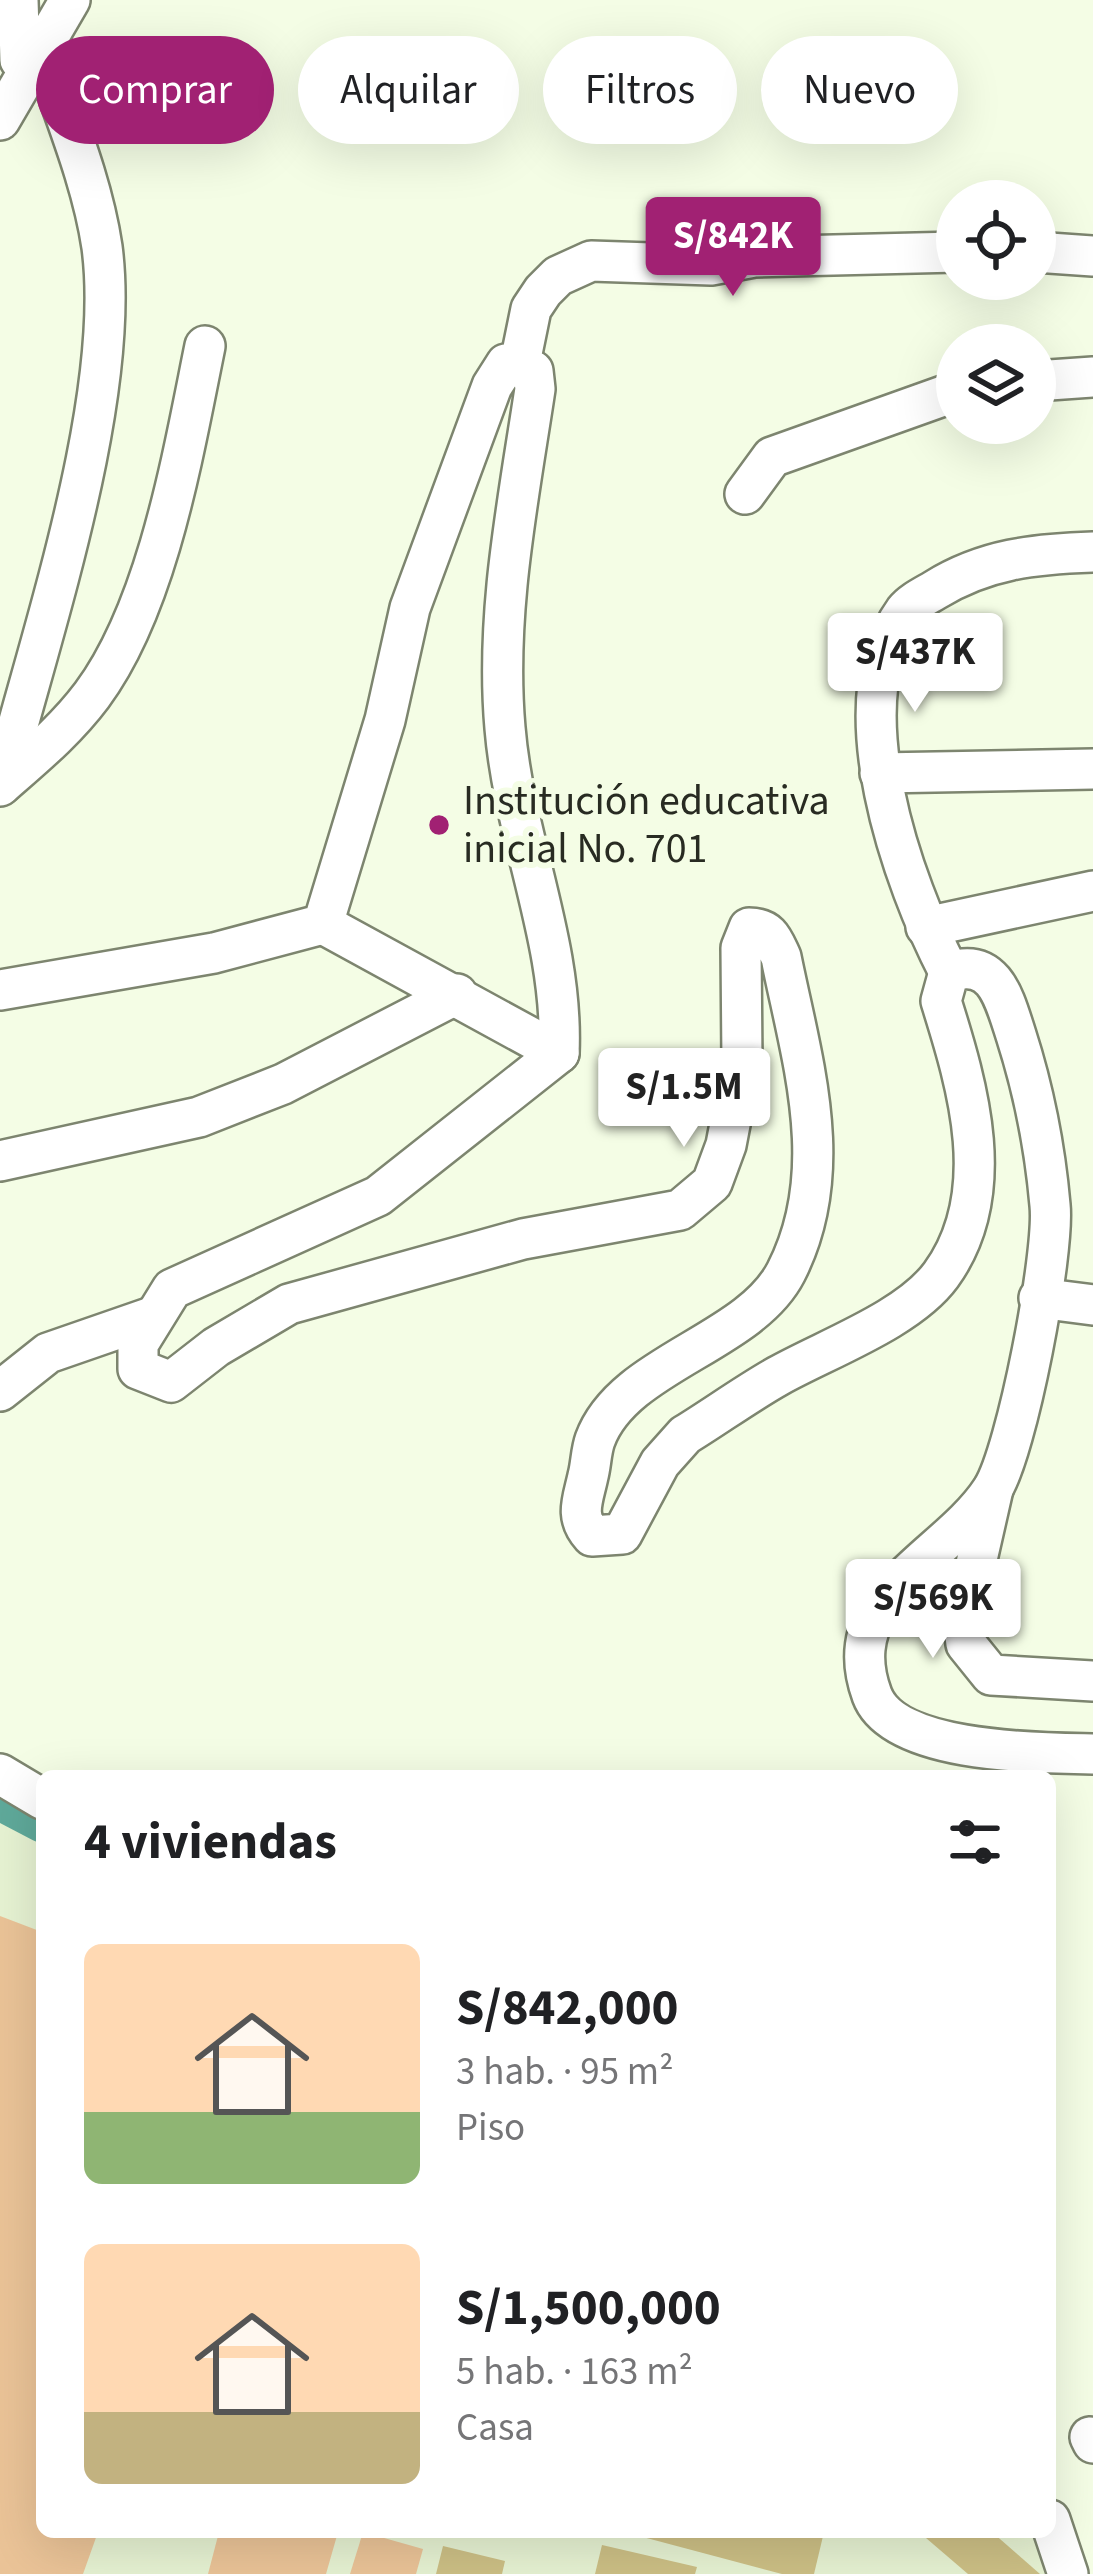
<!DOCTYPE html>
<html lang="es">
<head>
<meta charset="utf-8">
<style>
  :root { --surface:#fff; --page:#f2f2f2; --text:#202124; --muted:#757577; --accent:#a12173 }
  body { margin:0; font-family:"Source Sans 3",sans-serif; background:var(--page); color:var(--text); height:100vh; display:flex; flex-direction:column; font-size:45px; white-space:nowrap }
  * { box-sizing:border-box; margin:0 }
  p { font-size:39px; color:var(--muted) }
  .icon { flex:none; width:66px; height:66px; fill:none; stroke:currentColor; stroke-width:2; stroke-linecap:round; stroke-linejoin:round }
  .map { position:relative; flex:1; overflow:hidden }
  .details { position:absolute; left:36px; top:1770px; width:1020px; height:768px; display:flex; flex-direction:column; background:var(--surface); border-radius:18px; box-shadow:0 12px 48px #0002 }
  .details>* { flex:none }
  .hud { position:absolute; left:36px; top:36px; width:1023px; height:108px; display:flex; gap:24px }
  .tools { position:absolute; left:936px; top:180px; display:grid; gap:24px }
  .tools a { display:grid; place-items:center; width:120px; height:120px; border-radius:50%; background:var(--surface); box-shadow:0 12px 48px #0002; font-size:60px }
  .price { position:absolute; translate:-50% -102px; padding:0 27px; border-radius:12px; background:#fff; color:#222; font-size:39px; line-height:78px; filter:drop-shadow(0 3px 6px #0008) }
  .price::after { content:''; position:absolute; left:50%; top:72px; width:36px; height:27px; margin-left:-18px; background:inherit; clip-path:polygon(0 0,100% 0,50% 100%) }
  .price.on { background:var(--accent); color:#fff }
  ul { padding:0; list-style:none }
  li { display:flex; align-items:center; gap:36px; height:300px; padding:0 48px }
  li span { display:grid; place-items:center; flex:none; width:336px; height:240px; border-radius:18px; color:#555 }
  li>.icon { margin-inline-start:auto }
  span .icon { width:144px; height:144px; fill:#fffc; stroke-width:1 }
  li b { font-size:51px }
  h2 { display:flex; justify-content:space-between; align-items:center; height:144px; padding:0 48px; font-size:51px }
  .chip { padding:0 42px; border-radius:54px; background:var(--surface); box-shadow:0 12px 48px #0002; font-size:42px; line-height:108px }
  .chip.on { background:var(--accent); color:#fff }
  .map>svg:first-child { display:block }
  .built { fill:#e6f2d2 }
  .green { fill:#eac397 }
  .lines { fill:none; stroke-linecap:round; stroke-linejoin:round }
  .canal { stroke:#5fa99a; stroke-width:39 }
  .building { fill:#ccbf85 }
  .minor-casing { stroke:#7d856f; stroke-width:44 }
  .minor { stroke:#fff; stroke-width:39 }
  .poi-dot { fill:#a12173; stroke:#f4fde5; stroke-width:4.5 }
  .labels { text-anchor:middle; dominant-baseline:central; stroke-width:12; stroke-linejoin:round; paint-order:stroke }
  .poi-label { font-size:42px; fill:#282b22; stroke:#f4fde5; text-anchor:start }
</style>
</head>
<body>
<div class="map">
<svg width="1093" height="2574" viewBox="0 0 1093 2574">
  <rect width="100%" height="100%" fill="#f4fde5"/>
  <polygon class="built" points="0,1803 42,1825 42,2532 1031,2532 1051,2574 0,2574"/>
  <g class="green">
    <polygon points="0,1916 42,1932 42,2532 98,2532 83,2574 0,2574"/>
    <polygon points="219,2532 338,2532 326,2574 208,2574"/>
    <polygon points="363,2532 423,2549 416,2574 350,2574"/>
  </g>
  <g class="lines">
    <polyline class="canal" points="0,1801 42,1823"/>
  </g>
  <g class="building">
    <polygon points="624,2532 824,2532 814,2574 782,2574"/>
    <polygon points="919,2532 992,2532 1040,2574 968,2574"/>
    <polygon points="602,2545 697,2567 695,2574 595,2574"/>
    <polygon points="443,2546 505,2561 502,2574 436,2574"/>
  </g>
  <g class="lines">
    <g class="minor-casing">
      <g id="minor">
        <polyline points="18,0 20,60"/>
        <polyline points="0,120 70,0"/>
        <polyline points="1035,252 1093,256"/>
        <polyline points="520,363 531,309 543,291 558,276 591,261 711,265 754,257 957,252"/>
        <polyline points="1035,381 1093,377"/>
        <polyline points="745,494 772,457 957,391"/>
        <polyline points="880,773 1093,769"/>
        <path d="M2,784C41,633 122,398 102,247C92,179 62,110 41,46"/>
        <path d="M0,786C33,757 65,731 92,695C158,606 183,454 205,346"/>
        <polyline points="323,924 559,1053"/>
        <polyline points="926,927 1093,891"/>
        <path d="M949,972C903,883 838,704 905,611C912,602 925,596 935,590C985,559 1034,554 1093,552"/>
        <path d="M0,990L214,953L323,924L385,720L410,608L492,386L506,364L533,371L535,389C518,502 495,614 505,728C514,838 564,942 559,1053L378,1196L172,1289L138,1344V1369L171,1382L216,1347L289,1304L523,1239L680,1210L712,1183L726,1145L742,1062L741,948L749,928C770,928 773,940 781,957C802,1061 838,1171 786,1272C749,1344 623,1363 595,1440C591,1451 591,1465 588,1476C583,1500 574,1516 592,1536L622,1534L660,1463L685,1435C716,1416 746,1394 778,1376C826,1349 908,1320 941,1275C1000,1194 968,1087 941,1001L949,972C995,957 1004,998 1016,1035C1033,1088 1045,1148 1050,1205C1055,1252 1017,1452 992,1490C947,1559 835,1595 872,1695C894,1754 1042,1753 1093,1754"/>
        <polyline points="0,1161 199,1117 283,1084 457,994"/>
        <polyline points="1039,1298 1093,1305"/>
        <polyline points="0,1391 48,1353 149,1318"/>
        <polyline points="993,1489 963,1621 966,1644 991,1675 1093,1681"/>
        <polyline points="0,1774 42,1799"/>
        <polyline points="1090,2437 1093,2443"/>
        <polyline points="1050,2520 1068,2574"/>
      </g>
    </g>
    <use href="#minor" class="minor"/>
  </g>
  <circle class="poi-dot" cx="439" cy="825" r="12"/>
  <g class="labels">
    <g class="poi-label">
      <text x="463" y="801">Institución educativa<tspan x="463" dy="48">inicial No. 701</tspan></text>
    </g>
  </g>
</svg>
<div class="tools">
<a><svg class="icon" aria-label="locate" viewBox="0 0 24 24"><circle cx="12" cy="12" r="6"/><path d="M12 2v4M12 18v4M2 12h4M18 12h4"/></svg></a>
<a><svg class="icon" aria-label="layers" viewBox="0 0 24 24"><path d="M12 4l9 5-9 5-9-5zM3 14l9 5 9-5"/></svg></a>
</div>
<b class="price on" style="left:733px;top:299px">S/842K</b>
<b class="price" style="left:915px;top:715px">S/437K</b>
<b class="price" style="left:684px;top:1150px">S/1.5M</b>
<b class="price" style="left:933px;top:1661px">S/569K</b>
<div class="hud">
<a class="chip on">Comprar</a>
<a class="chip">Alquilar</a>
<a class="chip">Filtros</a>
<a class="chip">Nuevo</a>
</div>
<section class="details">
<h2>4 viviendas<svg class="icon" aria-label="filters" viewBox="0 0 24 24"><path d="M4 7h16M4 17h16"/><circle cx="9" cy="7" r="2"/><circle cx="15" cy="17" r="2"/></svg></h2>
<ul>
<li><span style="background:linear-gradient(#ffd9b3 70%,#8fb573 0)"><svg class="icon" aria-label="home" viewBox="0 0 24 24"><path d="M3 11l9-7 9 7M6 9v11h12V9"/></svg></span><div><b>S/842,000</b><p>3 hab. · 95 m²</p><p>Piso</p></div></li>
<li><span style="background:linear-gradient(#ffd9b3 70%,#c2b280 0)"><svg class="icon" aria-label="home" viewBox="0 0 24 24"><path d="M3 11l9-7 9 7M6 9v11h12V9"/></svg></span><div><b>S/1,500,000</b><p>5 hab. · 163 m²</p><p>Casa</p></div></li>
</ul>
</section>
</div>
</body>
</html>
